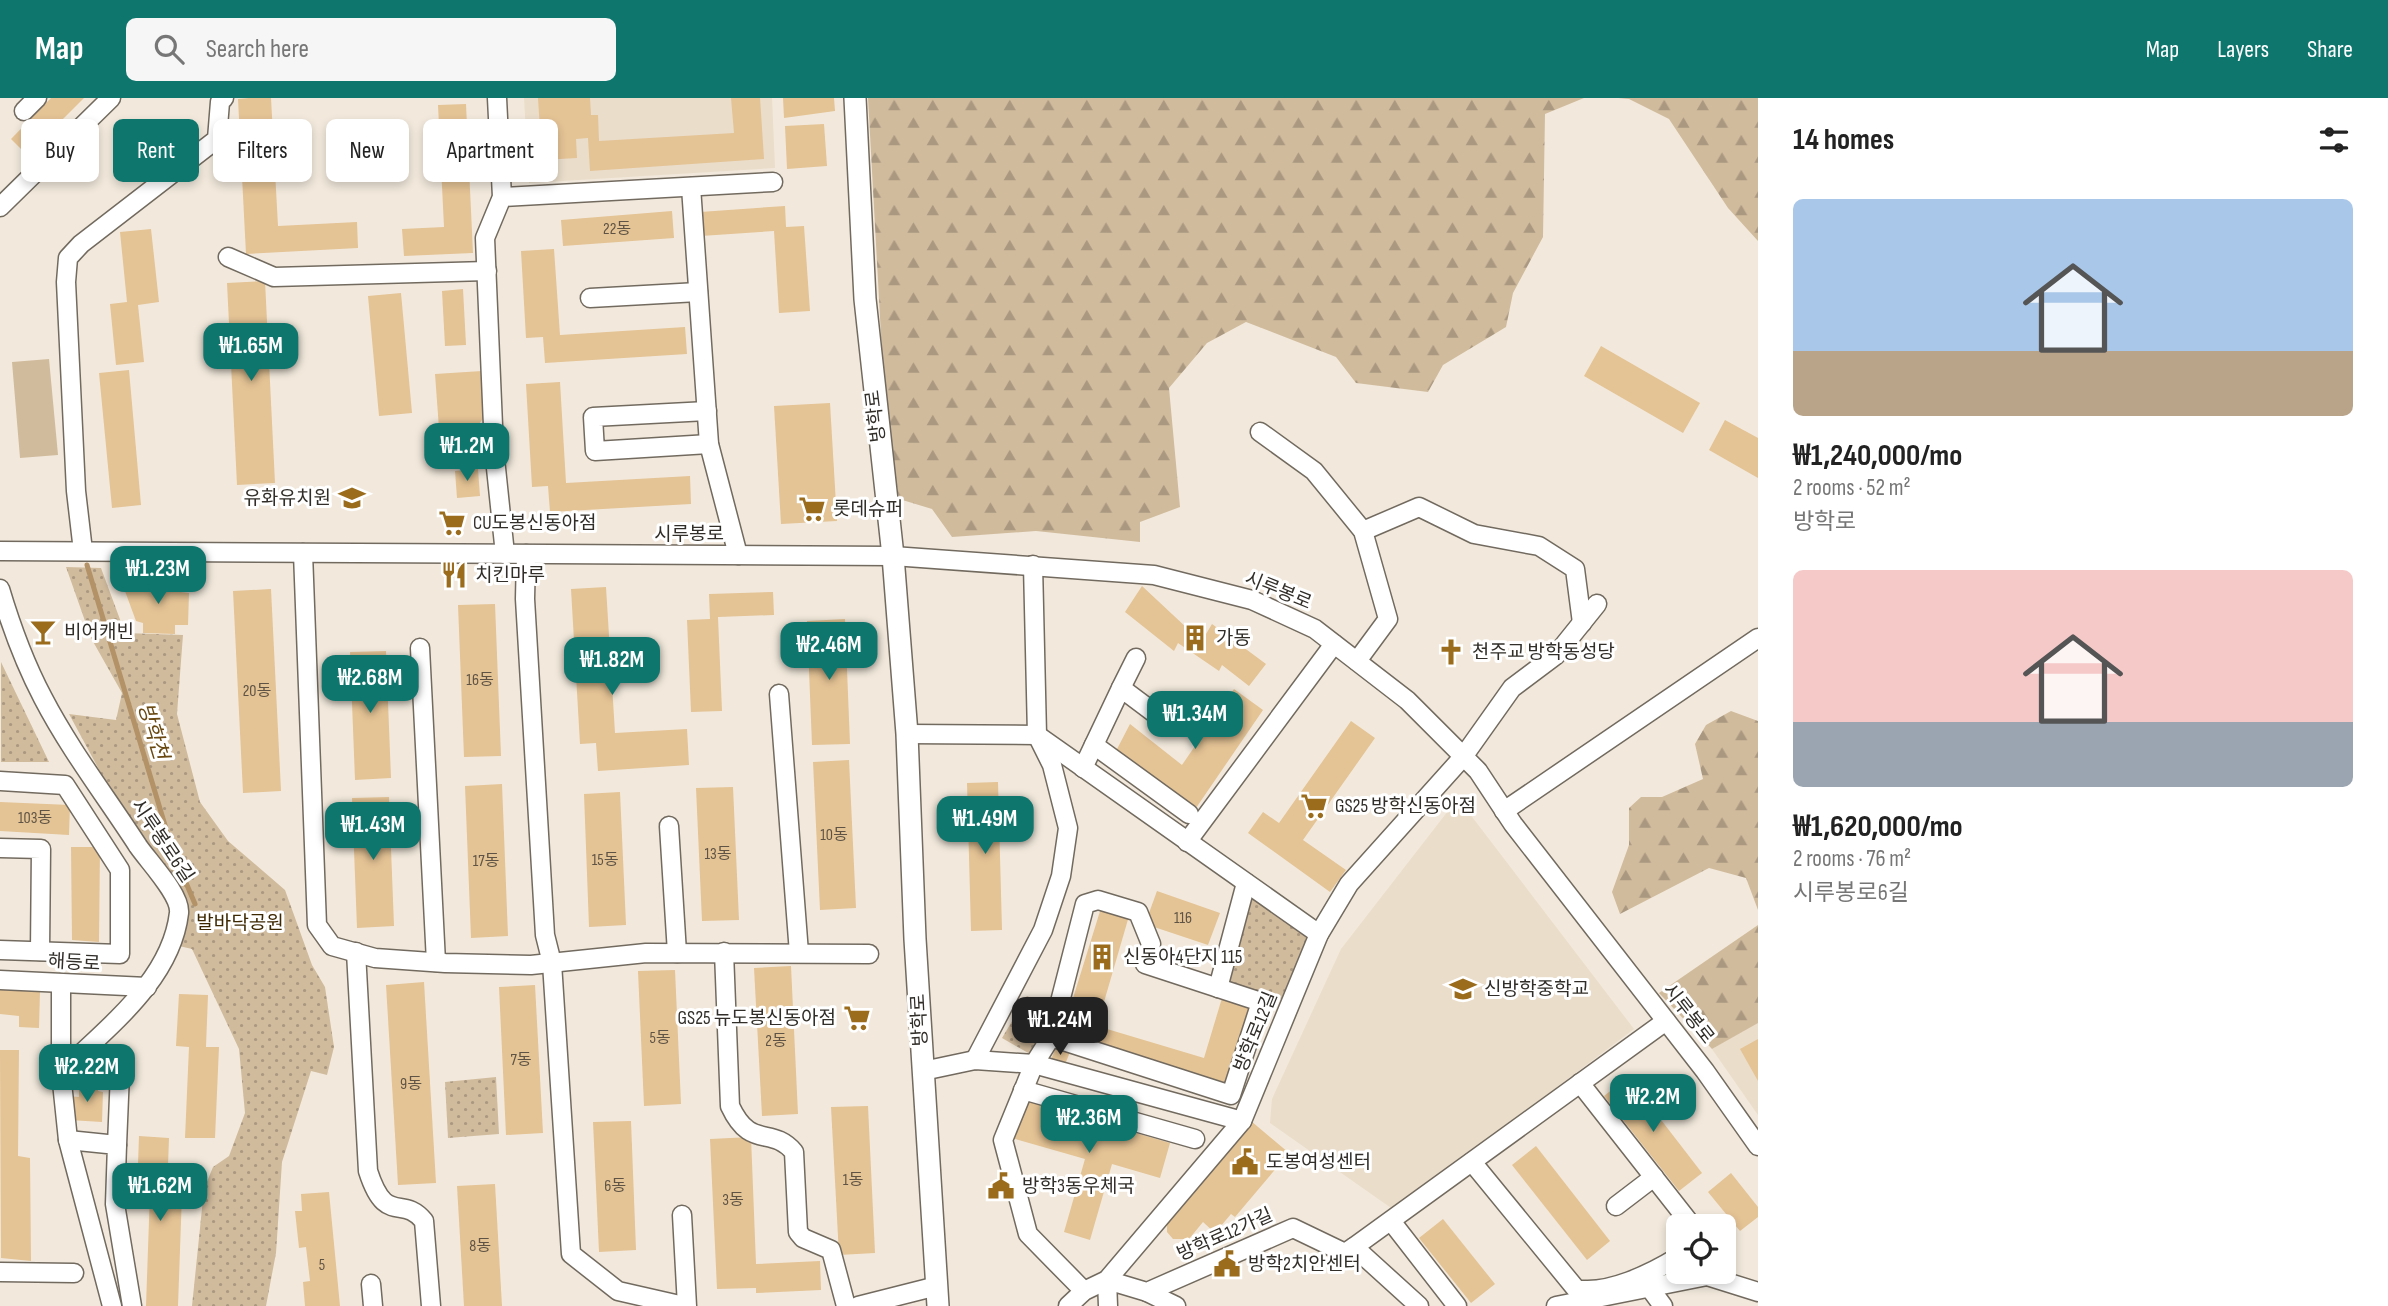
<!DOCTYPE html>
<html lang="en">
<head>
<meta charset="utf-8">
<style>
  :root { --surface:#fff; --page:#f6f6f6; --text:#222; --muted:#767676; --accent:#0f766e }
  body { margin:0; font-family:"Sofia Sans Condensed","Noto Sans KR",sans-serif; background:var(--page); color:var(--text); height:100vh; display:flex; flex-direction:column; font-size:26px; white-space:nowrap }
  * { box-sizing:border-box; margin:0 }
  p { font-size:23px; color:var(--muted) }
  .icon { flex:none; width:38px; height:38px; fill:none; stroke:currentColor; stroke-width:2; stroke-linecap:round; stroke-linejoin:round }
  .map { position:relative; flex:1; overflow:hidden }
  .drawer { display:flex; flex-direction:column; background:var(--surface); width:630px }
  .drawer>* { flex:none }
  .banner { position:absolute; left:21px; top:21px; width:665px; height:63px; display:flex; gap:14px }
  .buttons { position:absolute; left:1666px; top:1116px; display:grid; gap:14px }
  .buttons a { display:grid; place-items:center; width:70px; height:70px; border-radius:10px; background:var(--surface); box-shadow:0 4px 10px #0003; font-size:35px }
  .price { position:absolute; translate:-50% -60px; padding:0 16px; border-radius:14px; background:var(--accent); color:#fff; font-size:23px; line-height:46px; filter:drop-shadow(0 2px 4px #0008) }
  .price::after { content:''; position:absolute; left:50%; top:42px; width:21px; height:16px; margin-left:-10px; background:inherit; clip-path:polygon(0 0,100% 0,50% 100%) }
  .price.active { background:#222; color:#fff }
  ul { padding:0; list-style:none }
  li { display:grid; align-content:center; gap:14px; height:371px; padding:0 35px }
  li span { display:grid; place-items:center; height:217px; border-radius:10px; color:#555 }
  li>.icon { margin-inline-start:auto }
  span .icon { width:126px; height:126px; fill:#fffc; stroke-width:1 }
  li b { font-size:30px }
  h2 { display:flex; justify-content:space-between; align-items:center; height:84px; padding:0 35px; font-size:30px }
  .pill { padding:0 24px; border-radius:10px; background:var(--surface); box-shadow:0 4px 10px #0003; font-size:24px; line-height:63px }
  .pill.active { background:var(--accent); color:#fff }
  header { display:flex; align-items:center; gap:42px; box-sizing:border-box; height:98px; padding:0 35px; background:var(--accent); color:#fff }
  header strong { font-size:33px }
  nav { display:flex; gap:38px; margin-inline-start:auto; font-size:24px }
  .search { width:490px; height:63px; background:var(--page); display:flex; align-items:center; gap:18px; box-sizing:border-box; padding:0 24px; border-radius:10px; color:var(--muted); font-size:26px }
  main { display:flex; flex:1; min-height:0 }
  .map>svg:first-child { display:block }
  .built { fill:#eaddca }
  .grass { fill:url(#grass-dots) }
  .forest { fill:url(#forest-firs) }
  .garden { fill:#d1bb9d }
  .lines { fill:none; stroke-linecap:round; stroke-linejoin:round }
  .stream { stroke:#b29266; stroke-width:5 }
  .building { fill:#e4c395 }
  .minor-casing { stroke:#726a5f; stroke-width:21 }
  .major-casing { stroke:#726a5f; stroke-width:24 }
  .minor { stroke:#fff; stroke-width:18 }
  .major { stroke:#fff; stroke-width:21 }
  .labels { text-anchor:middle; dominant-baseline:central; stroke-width:6; stroke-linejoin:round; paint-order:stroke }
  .number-label { font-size:16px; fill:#5e5344 }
  .street-label { font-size:19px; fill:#312e29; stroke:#fff }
  .poi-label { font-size:19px; fill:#312e29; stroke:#fff; text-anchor:start }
  .park-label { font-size:19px; fill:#3d2701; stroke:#fff }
  .water-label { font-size:21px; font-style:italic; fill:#6a4912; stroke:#fff }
</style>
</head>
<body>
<header>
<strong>Map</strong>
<div class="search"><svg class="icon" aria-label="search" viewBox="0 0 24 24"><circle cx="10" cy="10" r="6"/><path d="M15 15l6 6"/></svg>Search here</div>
<nav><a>Map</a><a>Layers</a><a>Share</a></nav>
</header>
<main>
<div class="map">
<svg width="1758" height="1208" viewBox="0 0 1758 1208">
  <defs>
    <pattern id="grass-dots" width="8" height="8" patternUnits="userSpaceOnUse" patternTransform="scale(1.75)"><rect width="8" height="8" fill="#d1bb9d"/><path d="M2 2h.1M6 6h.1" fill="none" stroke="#aa9880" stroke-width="1.8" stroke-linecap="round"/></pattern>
    <pattern id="forest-firs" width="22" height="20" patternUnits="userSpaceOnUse" patternTransform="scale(1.75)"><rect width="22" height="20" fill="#d1bb9d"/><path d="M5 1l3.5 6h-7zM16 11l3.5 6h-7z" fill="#aa9880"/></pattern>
  </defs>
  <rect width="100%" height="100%" fill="#f2e9dc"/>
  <g class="built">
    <polygon points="524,0 772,0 775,70 529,85"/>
    <polygon points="1455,704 1463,707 1634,931 1394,1112 1270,1025 1272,1001 1341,851"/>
    <polygon points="1758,924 1758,1017 1712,951"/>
  </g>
  <g class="grass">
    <polygon points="66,469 101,470 125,535 183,537 177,616 200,704 228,743 285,792 312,867 325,889 334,949 327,977 311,973 282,1064 276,1155 266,1208 192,1208 204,1091 213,1069 229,1058 245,1015 239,951 192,851 179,848 187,809 110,692 69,616 116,622 122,595 91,540"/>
    <polygon points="1,564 49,664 1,664"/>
    <polygon points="1251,796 1309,837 1284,902 1227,883"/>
    <polygon points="1027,898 1051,908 1045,935 1030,956 1002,940"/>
    <polygon points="496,979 499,1036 448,1040 445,984"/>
  </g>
  <g class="forest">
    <polygon points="868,0 1584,0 1545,16 1543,139 1513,195 1506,229 1443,267 1428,294 1356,285 1336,259 1246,224 1207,245 1169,290 1180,409 1140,424 1140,444 1036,433 952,439 932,411 899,401 885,311"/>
    <polygon points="1618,0 1758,0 1758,143 1728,110 1669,21 1629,1"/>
    <polygon points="1731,613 1758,623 1758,812 1746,780 1709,770 1620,816 1612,794 1629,747 1629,710 1641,699 1662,699 1703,681 1695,646 1706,627"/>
    <polygon points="1758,827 1758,925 1712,951 1659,895"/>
  </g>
  <polygon class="garden" points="49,261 58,357 20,360 12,264"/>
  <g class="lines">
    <polyline class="stream" points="87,467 173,754 195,806"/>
  </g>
  <g class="building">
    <polygon points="51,0 84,0 27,57 11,41"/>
    <polygon points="249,0 271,0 278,128 357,124 358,150 246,156 238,1"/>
    <polygon points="538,0 590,0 591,17 598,17 599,43 734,35 731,0 760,0 764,61 590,73 588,40 576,41 577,60 542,62"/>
    <polygon points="783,0 834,0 835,13 784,20"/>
    <polygon points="466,6 473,155 404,158 402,131 444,129 438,7"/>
    <polygon points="824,26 827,68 787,71 785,28"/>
    <polygon points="785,108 786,129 804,128 810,213 779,215 774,133 701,138 700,114"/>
    <polygon points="672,113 674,140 563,148 561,122"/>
    <polygon points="151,131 159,204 138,207 144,264 116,267 110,206 127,204 120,134"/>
    <polygon points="554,151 560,237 685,229 687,256 545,265 543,239 526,240 521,153"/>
    <polygon points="265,183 275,385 237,387 227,185"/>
    <polygon points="463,191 466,247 445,248 442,193"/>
    <polygon points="401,195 412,315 379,318 368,198"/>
    <polygon points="1601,248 1700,305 1683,335 1584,278"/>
    <polygon points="129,272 141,407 112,410 99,275"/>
    <polygon points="482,273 485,318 467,342 440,344 435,276"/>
    <polygon points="560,284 566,385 690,378 691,406 550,414 548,388 532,389 526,286"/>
    <polygon points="830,305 837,423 781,426 774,308"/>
    <polygon points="1725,322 1758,340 1758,380 1709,352"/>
    <polygon points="478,371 480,398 457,400 455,373"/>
    <polygon points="122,485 181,485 181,494 189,495 188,527 175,527 175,536 143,535 143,525 136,523"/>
    <polygon points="1142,488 1188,531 1192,525 1206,536 1212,526 1266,566 1249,588 1222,567 1219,573 1178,545 1174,553 1125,514"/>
    <polygon points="606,489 615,635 687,631 689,667 598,673 596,645 580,646 571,491"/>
    <polygon points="271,491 281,693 243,695 233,493"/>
    <polygon points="773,494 774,517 718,519 722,613 691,614 687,522 710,521 709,496"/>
    <polygon points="495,506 501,658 464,659 458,507"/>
    <polygon points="845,521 850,646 812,647 807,523"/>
    <polygon points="386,553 391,680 355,682 350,554"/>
    <polygon points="1234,591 1263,612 1196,710 1116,653 1130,626 1182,667"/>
    <polygon points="1351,623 1375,640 1303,742 1346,772 1330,794 1248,735 1263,714 1279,725"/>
    <polygon points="849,662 856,810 820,812 813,664"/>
    <polygon points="998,684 1002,832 971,833 967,685"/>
    <polygon points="502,686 508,838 471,840 465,688"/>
    <polygon points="733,689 739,822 702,823 696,690"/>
    <polygon points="620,694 626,827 589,829 584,696"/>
    <polygon points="389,699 394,828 357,830 352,700"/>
    <polygon points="0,704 70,707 69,737 0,733"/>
    <polygon points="71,749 100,749 99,844 72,842"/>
    <polygon points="1157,793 1220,815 1208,847 1145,826"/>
    <polygon points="1101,810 1129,818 1097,928 1204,960 1222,900 1253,910 1226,988 1078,943 1080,932 1065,926"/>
    <polygon points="791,868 798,1016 762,1018 754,870"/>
    <polygon points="675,872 681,1006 644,1008 638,873"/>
    <polygon points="424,884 436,1085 398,1087 386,887"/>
    <polygon points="535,887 543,1035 506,1037 499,889"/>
    <polygon points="0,890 40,893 39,930 19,929 19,918 0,916"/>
    <polygon points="179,896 208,897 206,949 219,949 215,1040 185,1040 189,949 176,948"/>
    <polygon points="1758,941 1758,983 1740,951"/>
    <polygon points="1056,949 1070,954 1064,969 1050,964"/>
    <polygon points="0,952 19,952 18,1058 30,1060 31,1163 1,1160"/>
    <polygon points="1628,979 1702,1075 1679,1093 1604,998"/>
    <polygon points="88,980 99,981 98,993 103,994 102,1024 69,1022 69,998 79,999 79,990 88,990"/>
    <polygon points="1023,1002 1170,1045 1160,1080 1112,1066 1090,1142 1064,1134 1085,1061 1012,1040"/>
    <polygon points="868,1008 875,1155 839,1157 831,1009"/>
    <polygon points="631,1023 636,1152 599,1154 593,1024"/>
    <polygon points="1251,1023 1289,1055 1235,1119 1231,1116 1215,1135 1203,1124 1189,1141 1173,1141 1167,1134 1167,1122"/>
    <polygon points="139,1038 169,1040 167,1095 182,1096 178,1208 146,1208 150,1094 137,1094"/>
    <polygon points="751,1039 756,1166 820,1163 821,1192 756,1195 756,1190 717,1191 710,1041"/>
    <polygon points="1536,1048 1610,1143 1587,1162 1512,1067"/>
    <polygon points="1731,1075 1758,1109 1758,1119 1740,1133 1708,1094"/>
    <polygon points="495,1086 502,1208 464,1208 457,1088"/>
    <polygon points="329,1094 340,1208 305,1208 303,1184 310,1183 306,1149 299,1150 295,1113 302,1113 301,1096"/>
    <polygon points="1443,1121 1495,1186 1471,1205 1419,1140"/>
  </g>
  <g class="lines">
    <g class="minor-casing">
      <g id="minor">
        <polyline points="497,0 502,99 485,140 494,351 505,456"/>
        <polyline points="24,13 37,0"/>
        <polyline points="691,89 709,346 738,457"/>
        <polyline points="502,99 773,84"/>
        <polyline points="0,109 111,0"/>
        <polyline points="228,159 274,179 487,173"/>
        <polyline points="590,200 698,194"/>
        <polyline points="707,313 593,319 595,353 709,346"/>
        <polyline points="1260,334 1314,373 1363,433 1388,521 1357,563"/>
        <polyline points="1363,433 1419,409 1474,436 1539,448 1575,471 1582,525"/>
        <polyline points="0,453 893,458 1154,477 1252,502 1315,531 1407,602 1478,673 1513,726 1705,973 1758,1048"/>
        <polyline points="83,453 76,393 66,184 68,160 81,146 217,41 220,4 224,0"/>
        <polyline points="303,455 317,827 332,848 375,860 445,865 531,867 646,855 869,856"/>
        <polyline points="526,456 525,501 545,837 552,865 571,1156 618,1193 684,1208"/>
        <path d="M0,491C11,528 25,566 43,600C70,652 107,700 138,748C149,764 181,797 179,815C171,883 106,930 61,975L68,1042L112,1208"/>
        <polyline points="420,550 436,864"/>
        <polyline points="1121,590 1136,560"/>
        <polyline points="779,596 799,855"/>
        <polyline points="907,636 1037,637 1319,836"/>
        <polyline points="1094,647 1189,716"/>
        <polyline points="1083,670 1121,590 1169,626"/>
        <polyline points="0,683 65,687 120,772 120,856 0,852"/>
        <polyline points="1504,713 1758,540"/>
        <polyline points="669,728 677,855"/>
        <polyline points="1187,744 1334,546"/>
        <polyline points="0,750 41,751 40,853"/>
        <path d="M356,854L368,1073C386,1129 402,1096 424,1123L431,1208"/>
        <path d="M724,854L730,1008C751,1053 771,1027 794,1054L798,1134L803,1140L831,1152L846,1208"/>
        <polyline points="0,882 147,889"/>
        <polyline points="61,885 61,975"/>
        <polyline points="1218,890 1246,785"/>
        <polyline points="1051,939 1231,997 1261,904 1145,866 1151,846 1138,814 1098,802 1085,806 1051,939 1034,966 1003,1042 1028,1136 1084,1193"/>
        <polyline points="975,962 1043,832 1061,778 1068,730 1052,667 1037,637 1033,467"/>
        <polyline points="923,973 975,962 1034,966 1242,1023"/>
        <polyline points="1580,985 1693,1129"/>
        <polyline points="1023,992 1195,1041"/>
        <polyline points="68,1042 117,1047 115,1106 132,1208"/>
        <polyline points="117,1047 120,975"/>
        <path d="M1472,1064L1576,1191C1608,1197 1652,1175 1678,1159"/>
        <polyline points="1616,1108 1654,1079"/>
        <polyline points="682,1117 687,1208"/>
        <polyline points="1391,1123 1457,1208"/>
        <polyline points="1354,1149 1666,923"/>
        <polyline points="0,1174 74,1175"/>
        <polyline points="371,1186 373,1208"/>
        <polyline points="1649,1189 1663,1208"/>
        <polyline points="1147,1194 1176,1208"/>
        <polyline points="858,1208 937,1188"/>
        <polyline points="1068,1208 1084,1193 1107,1182 1242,1023 1319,836 1349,786 1463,659 1512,590 1556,557 1597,506"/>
        <polyline points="1108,1208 1107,1182 1147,1194 1293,1130 1345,1155 1354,1149 1419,1208"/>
        <polyline points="1556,1208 1707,1178 1758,1194"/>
      </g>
    </g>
    <g class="major-casing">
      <polyline id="major" points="855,0 865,201 893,458 907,636 915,841 938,1208"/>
    </g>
    <use href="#minor" class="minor"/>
    <use href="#major" class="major"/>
  </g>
  <defs>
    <g id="school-bare" transform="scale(2.1)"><path d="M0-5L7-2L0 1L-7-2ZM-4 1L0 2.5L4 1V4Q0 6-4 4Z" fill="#9a6c1c" stroke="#fff" stroke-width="2.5" paint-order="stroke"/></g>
    <g id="supermarket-bare" transform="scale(2.1)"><path d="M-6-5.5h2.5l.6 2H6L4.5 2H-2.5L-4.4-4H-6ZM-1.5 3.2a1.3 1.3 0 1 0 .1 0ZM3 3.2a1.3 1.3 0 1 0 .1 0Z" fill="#9a6c1c" stroke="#fff" stroke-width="2.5" paint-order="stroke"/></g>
    <g id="restaurant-bare" transform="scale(2.1)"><path d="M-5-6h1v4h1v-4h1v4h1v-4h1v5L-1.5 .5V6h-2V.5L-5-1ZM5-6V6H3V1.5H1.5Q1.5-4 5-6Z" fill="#9a6c1c" stroke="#fff" stroke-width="2.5" paint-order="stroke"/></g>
    <g id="bar-bare" transform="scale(2.1)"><path d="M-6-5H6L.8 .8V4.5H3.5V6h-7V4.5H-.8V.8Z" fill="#9a6c1c" stroke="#fff" stroke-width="2.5" paint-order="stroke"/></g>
    <g id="building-bare" transform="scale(2.1)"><path d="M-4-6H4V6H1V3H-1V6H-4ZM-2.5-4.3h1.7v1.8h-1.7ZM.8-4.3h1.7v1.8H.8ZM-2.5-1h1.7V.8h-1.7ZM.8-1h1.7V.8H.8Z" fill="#9a6c1c" stroke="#fff" stroke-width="2.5" paint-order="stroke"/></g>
    <g id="church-bare" transform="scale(2.1)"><path d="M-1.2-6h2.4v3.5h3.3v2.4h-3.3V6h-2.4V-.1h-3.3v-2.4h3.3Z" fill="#9a6c1c" stroke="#fff" stroke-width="2.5" paint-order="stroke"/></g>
    <g id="civic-bare" transform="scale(2.1)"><path d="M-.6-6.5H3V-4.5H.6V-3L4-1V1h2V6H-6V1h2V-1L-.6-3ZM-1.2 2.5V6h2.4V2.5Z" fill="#9a6c1c" stroke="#fff" stroke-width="2.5" paint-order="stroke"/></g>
  </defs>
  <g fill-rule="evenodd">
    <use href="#school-bare" x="352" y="400"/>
    <use href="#supermarket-bare" x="812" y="411"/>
    <use href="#supermarket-bare" x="452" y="425"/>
    <use href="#restaurant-bare" x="454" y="477"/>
    <use href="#bar-bare" x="43" y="534"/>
    <use href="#building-bare" x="1195" y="540"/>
    <use href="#church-bare" x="1451" y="554"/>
    <use href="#supermarket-bare" x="1314" y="708"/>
    <use href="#building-bare" x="1102" y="859"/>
    <use href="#school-bare" x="1463" y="891"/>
    <use href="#supermarket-bare" x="857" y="920"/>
    <use href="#civic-bare" x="1245" y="1064"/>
    <use href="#civic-bare" x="1001" y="1088"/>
    <use href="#civic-bare" x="1227" y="1166"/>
  </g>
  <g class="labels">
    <g class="number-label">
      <text x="617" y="131">22동</text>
      <text x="480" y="582">16동</text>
      <text x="257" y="593">20동</text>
      <text x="35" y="720">103동</text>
      <text x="834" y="737">10동</text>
      <text x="718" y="756">13동</text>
      <text x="605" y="762">15동</text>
      <text x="486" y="763">17동</text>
      <text x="1183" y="820">116</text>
      <text x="660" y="940">5동</text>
      <text x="776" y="943">2동</text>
      <text x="521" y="962">7동</text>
      <text x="411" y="986">9동</text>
      <text x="853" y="1082">1동</text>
      <text x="615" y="1088">6동</text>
      <text x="733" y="1102">3동</text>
      <text x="480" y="1148">8동</text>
      <text x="322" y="1167">5</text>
    </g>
    <g class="street-label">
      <text transform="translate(876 318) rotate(-97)">방학로</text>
      <text x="689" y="436">시루봉로</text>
      <text transform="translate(1278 493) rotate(22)">시루봉로</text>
      <text transform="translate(162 743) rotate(56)">시루봉로6길</text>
      <text transform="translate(74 865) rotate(3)">해등로</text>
      <text transform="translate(1688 916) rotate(52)">시루봉로</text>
      <text transform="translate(920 922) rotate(-93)">방학로</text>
      <text transform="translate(1256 934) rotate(-68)">방학로12길</text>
      <text transform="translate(1225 1137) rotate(-24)">방학로12가길</text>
    </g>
    <g class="poi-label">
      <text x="331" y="400" text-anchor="end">유화유치원</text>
      <text x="833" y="411">롯데슈퍼</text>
      <text x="473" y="425">CU도봉신동아점</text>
      <text x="475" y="477">치킨마루</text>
      <text x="64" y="534">비어캐빈</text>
      <text x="1216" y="540">가동</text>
      <text x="1472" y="554">천주교 방학동성당</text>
      <text x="1335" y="708">GS25 방학신동아점</text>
      <text x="1123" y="859">신동아4단지 115</text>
      <text x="1484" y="891">신방학중학교</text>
      <text x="836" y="920" text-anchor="end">GS25 뉴도봉신동아점</text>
      <text x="1266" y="1064">도봉여성센터</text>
      <text x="1022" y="1088">방학3동우체국</text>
      <text x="1248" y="1166">방학2치안센터</text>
    </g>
    <g class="park-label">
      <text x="240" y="825">발바닥공원</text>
    </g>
    <g class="water-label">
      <text transform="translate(153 633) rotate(73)">방학천</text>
    </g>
  </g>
</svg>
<div class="buttons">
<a><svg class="icon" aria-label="locate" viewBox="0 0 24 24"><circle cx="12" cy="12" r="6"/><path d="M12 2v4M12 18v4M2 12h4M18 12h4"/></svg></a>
</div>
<b class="price" style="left:251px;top:285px">₩1.65M</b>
<b class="price" style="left:467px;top:385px">₩1.2M</b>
<b class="price" style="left:158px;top:508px">₩1.23M</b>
<b class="price" style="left:829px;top:584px">₩2.46M</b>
<b class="price" style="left:612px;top:599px">₩1.82M</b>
<b class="price" style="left:370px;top:617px">₩2.68M</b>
<b class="price" style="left:1195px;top:653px">₩1.34M</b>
<b class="price" style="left:985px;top:758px">₩1.49M</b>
<b class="price" style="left:373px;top:764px">₩1.43M</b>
<b class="price active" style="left:1060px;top:959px">₩1.24M</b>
<b class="price" style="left:87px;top:1006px">₩2.22M</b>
<b class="price" style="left:1653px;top:1036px">₩2.2M</b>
<b class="price" style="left:1089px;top:1057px">₩2.36M</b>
<b class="price" style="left:160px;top:1125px">₩1.62M</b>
<div class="banner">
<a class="pill">Buy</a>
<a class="pill active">Rent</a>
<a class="pill">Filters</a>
<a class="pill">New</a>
<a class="pill">Apartment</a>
</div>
</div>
<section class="drawer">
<h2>14 homes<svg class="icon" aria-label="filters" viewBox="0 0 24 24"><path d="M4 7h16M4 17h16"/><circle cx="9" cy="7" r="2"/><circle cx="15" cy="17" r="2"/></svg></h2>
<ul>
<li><span style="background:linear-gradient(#a9c7e8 70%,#b9a48a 0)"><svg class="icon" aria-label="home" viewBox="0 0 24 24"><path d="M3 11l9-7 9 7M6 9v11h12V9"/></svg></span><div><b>₩1,240,000/mo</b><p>2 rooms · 52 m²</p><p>방학로</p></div></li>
<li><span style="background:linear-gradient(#f6c9c9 70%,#9aa5b1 0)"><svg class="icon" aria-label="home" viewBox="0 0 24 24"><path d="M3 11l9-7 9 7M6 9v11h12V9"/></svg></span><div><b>₩1,620,000/mo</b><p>2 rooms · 76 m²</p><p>시루봉로6길</p></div></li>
</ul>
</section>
</main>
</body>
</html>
